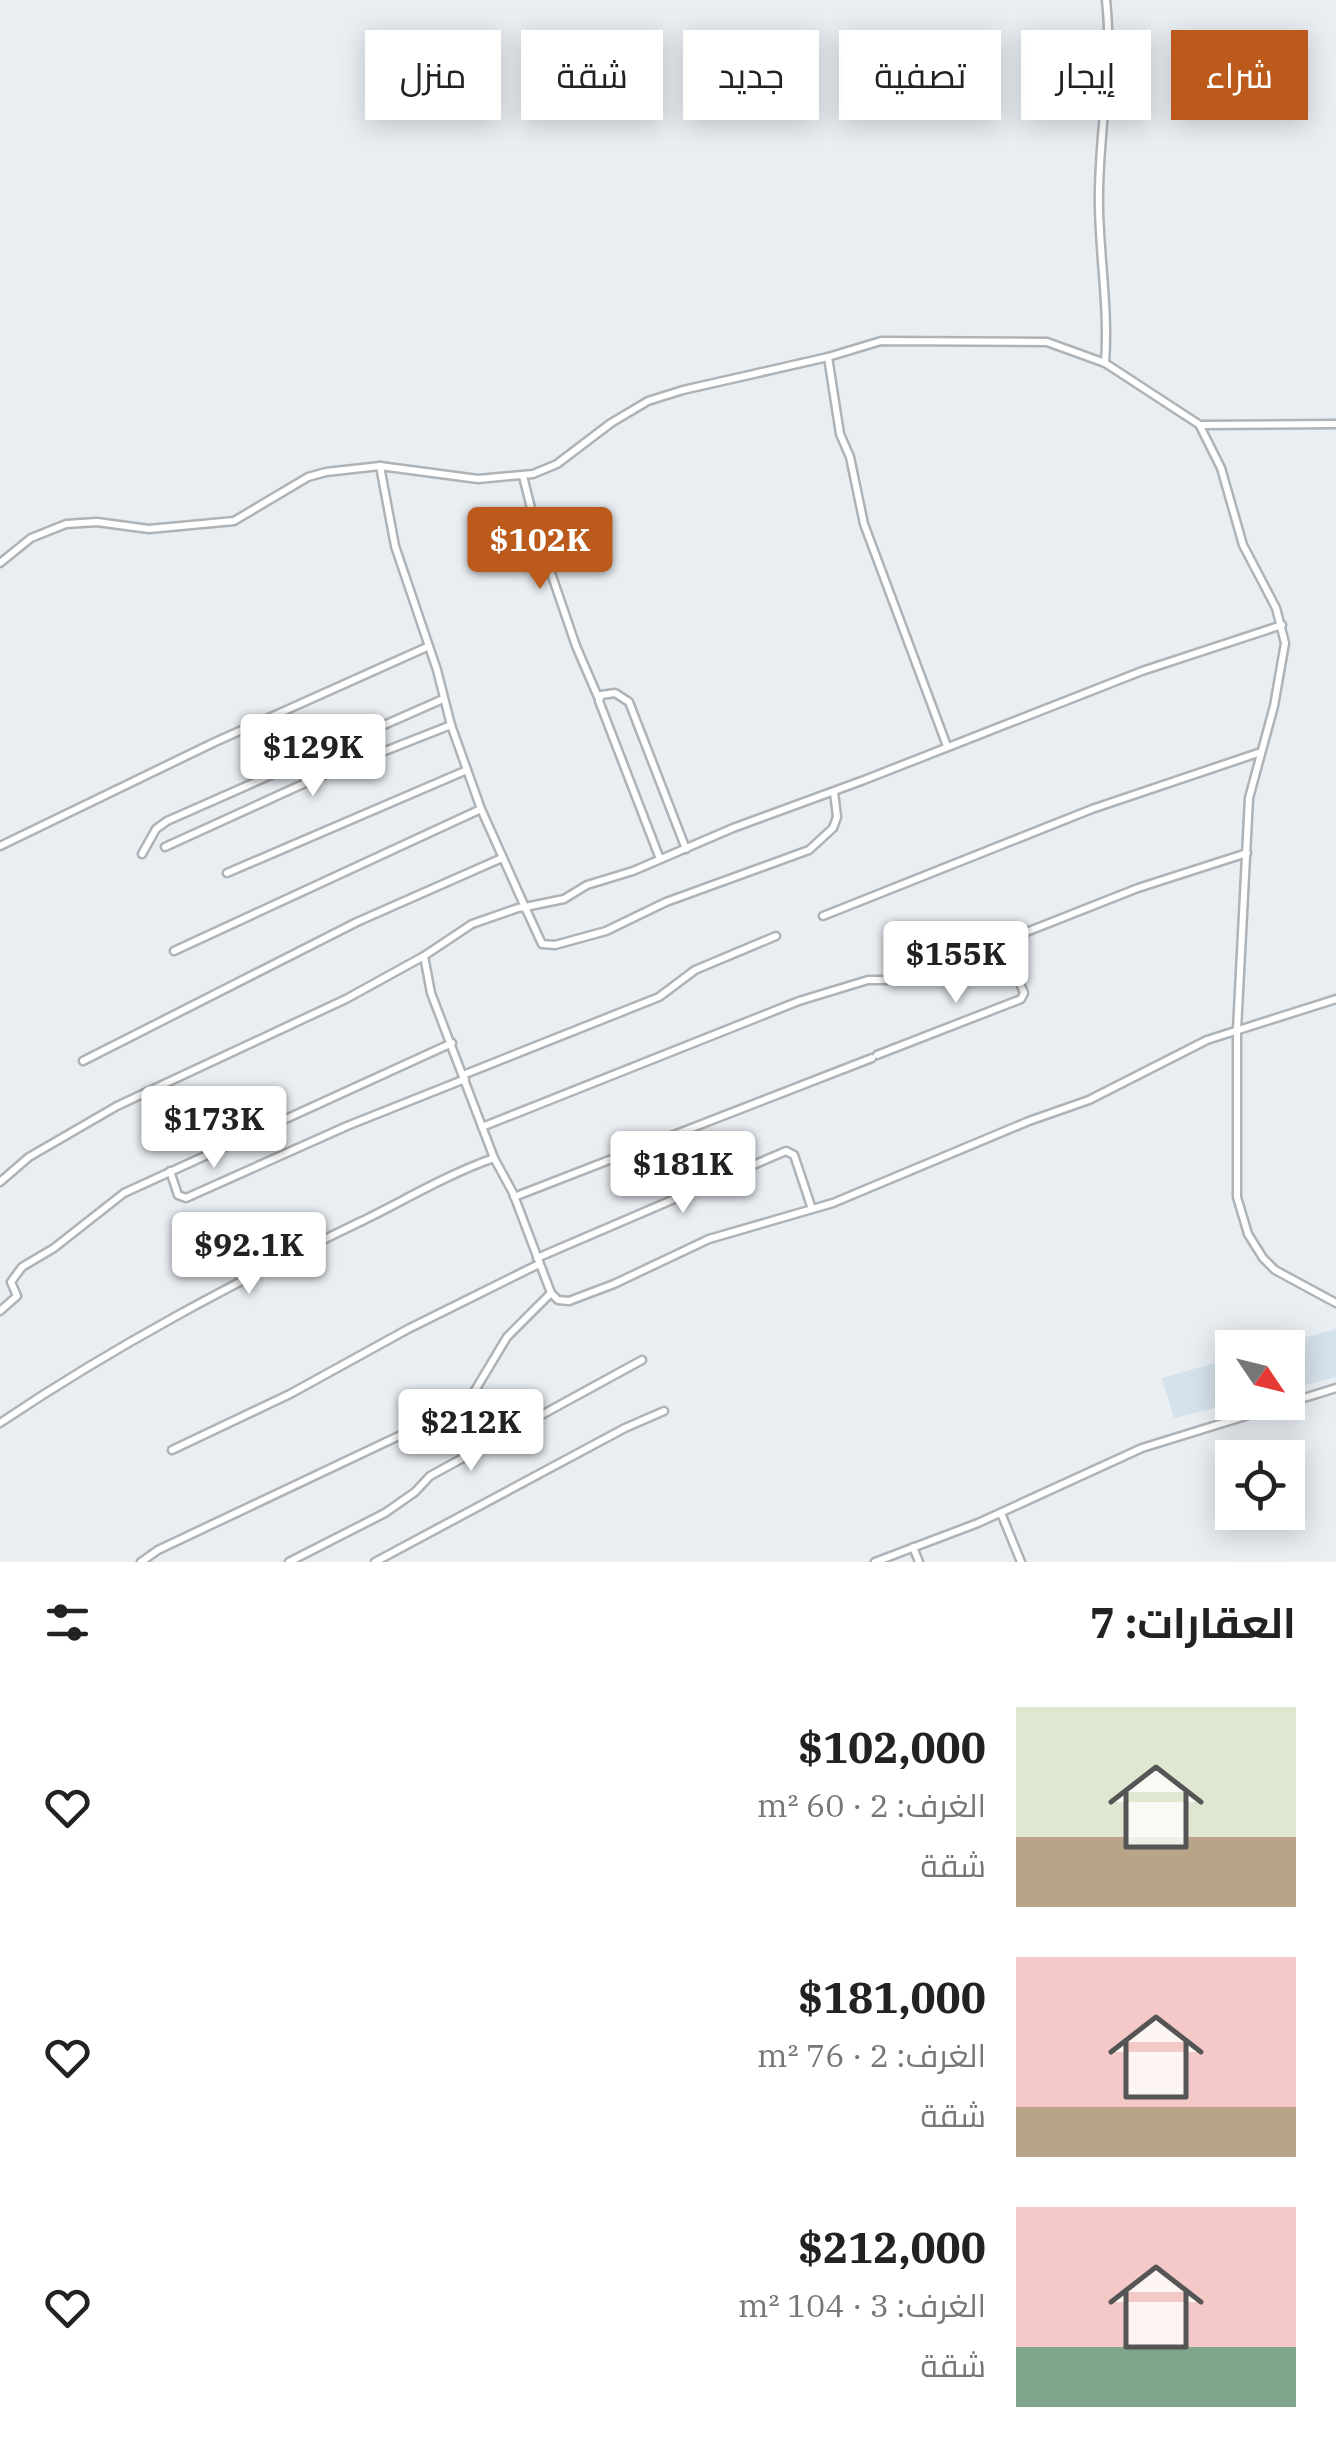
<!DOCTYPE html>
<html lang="ar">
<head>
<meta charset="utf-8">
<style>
  :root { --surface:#fff; --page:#f2f2f2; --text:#222; --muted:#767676; --accent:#bb5a1a }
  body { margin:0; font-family:"IBM Plex Serif",Cairo,serif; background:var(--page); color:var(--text); direction:rtl; height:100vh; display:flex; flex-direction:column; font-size:38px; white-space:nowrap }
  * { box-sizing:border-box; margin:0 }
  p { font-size:32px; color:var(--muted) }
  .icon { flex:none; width:55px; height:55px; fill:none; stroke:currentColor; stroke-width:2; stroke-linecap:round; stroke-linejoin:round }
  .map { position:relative; height:1562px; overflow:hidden; direction:ltr }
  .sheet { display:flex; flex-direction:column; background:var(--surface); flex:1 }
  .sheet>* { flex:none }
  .guide { position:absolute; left:30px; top:30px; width:1278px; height:90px; direction:rtl; display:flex; gap:20px }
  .needle { width:65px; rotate:125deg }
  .controls { position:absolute; left:1215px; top:1330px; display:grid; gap:20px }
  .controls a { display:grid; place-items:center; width:90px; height:90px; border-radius:0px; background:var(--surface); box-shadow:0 5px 25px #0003; font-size:50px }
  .price { position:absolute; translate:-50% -85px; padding:0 22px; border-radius:10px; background:#fff; color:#222; font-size:32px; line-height:65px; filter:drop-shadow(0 2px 5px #0008) }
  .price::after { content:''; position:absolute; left:50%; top:60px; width:30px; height:22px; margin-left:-15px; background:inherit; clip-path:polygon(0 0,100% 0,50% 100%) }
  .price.current { background:var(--accent); color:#fff }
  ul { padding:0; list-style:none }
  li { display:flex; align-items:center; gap:30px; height:250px; padding:0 40px }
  li span { display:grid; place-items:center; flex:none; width:280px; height:200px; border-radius:0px; color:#555 }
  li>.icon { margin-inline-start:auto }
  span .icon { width:120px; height:120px; fill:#fffc; stroke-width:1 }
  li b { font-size:42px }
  h2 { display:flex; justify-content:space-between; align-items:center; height:120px; padding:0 40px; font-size:42px }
  .chip { padding:0 35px; border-radius:0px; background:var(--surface); box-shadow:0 5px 25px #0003; font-size:35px; line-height:90px }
  .chip.current { background:var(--accent); color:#fff }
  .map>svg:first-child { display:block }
  .built { fill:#d5e1eb }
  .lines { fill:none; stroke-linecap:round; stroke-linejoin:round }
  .street-casing { stroke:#aeb3b7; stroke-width:11 }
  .street { stroke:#fff; stroke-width:6 }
</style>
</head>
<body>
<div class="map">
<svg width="1336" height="1562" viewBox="0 0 1336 1562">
  <rect width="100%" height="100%" fill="#e9eef3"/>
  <g class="built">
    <polygon points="1336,1329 1336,1377 1288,1389 1288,1348 1269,1347"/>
    <polygon points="1232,1358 1232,1402 1236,1403 1174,1418 1162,1378"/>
  </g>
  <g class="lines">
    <g class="street-casing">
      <g id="street">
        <polyline points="828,357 840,434 850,457 864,524 947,746"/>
        <path d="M1105,363C1109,311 1100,260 1099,208C1097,139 1114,70 1106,0"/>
        <polyline points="1200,426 1221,468 1243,545 1276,608 1285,643 1274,706 1249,798 1237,1030 1237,1197 1248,1234 1263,1258 1275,1270 1336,1303"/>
        <polyline points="380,466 395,546 437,670 451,725 481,809 525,907 564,899 587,885 633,871 733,828 864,780 1142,671 1282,625"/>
        <polyline points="523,476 537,532 576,646 598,697"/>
        <polyline points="0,563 31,538 66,524 97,522 149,529 234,521 308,477 326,472 380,466 478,479 533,474 557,464 611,423 648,401 683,390 828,357 881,341 1047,342 1105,363 1200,425 1336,424"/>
        <polyline points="834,792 837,817 833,828 809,850 666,902 606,931 555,945 542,944 525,907 518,908 472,924 424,956 431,993 494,1158 513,1193 551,1293 558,1300 569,1301 614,1284 709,1239 833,1203 1029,1121 1089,1100 1207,1040 1336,999"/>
        <polyline points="0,846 215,742 427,647"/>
        <polyline points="165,847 314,779 451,725"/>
        <polyline points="142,854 156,829 167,821 443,699"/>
        <polyline points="660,859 599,701 601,695 615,693 629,702 686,849"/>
        <polyline points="227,873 467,770"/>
        <polyline points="823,916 1092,809 1258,753"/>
        <polyline points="174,951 481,809"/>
        <polyline points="877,1055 1021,999 1024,993 1003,942"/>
        <polyline points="83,1061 357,922 502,858"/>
        <polyline points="463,1075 659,997 695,970 776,936"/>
        <polyline points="482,1127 799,1001 868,980 892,980 920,974 1138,888 1247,853"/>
        <polyline points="170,1171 178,1195 186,1198 347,1126 465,1079"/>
        <polyline points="0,1182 29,1157 117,1106 346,999 424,956"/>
        <polyline points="514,1197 872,1058"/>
        <polyline points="537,1258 786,1151 794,1155 812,1209"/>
        <polyline points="0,1311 17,1296 11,1282 22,1267 54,1248 124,1193 452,1043"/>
        <path d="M0,1423C116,1345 237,1281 362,1221C405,1200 448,1174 494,1158"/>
        <polyline points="172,1450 290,1394 408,1329 539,1264"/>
        <polyline points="1001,1513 1021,1562"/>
        <polyline points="913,1547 919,1562"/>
        <polyline points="141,1562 158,1550 460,1407 474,1392 507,1337 551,1293"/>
        <polyline points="289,1562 385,1513 415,1492 430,1476 642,1360"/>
        <polyline points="375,1562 625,1428 664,1411"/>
        <polyline points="875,1562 978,1523 1142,1448 1336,1388"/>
      </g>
    </g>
    <use href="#street" class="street"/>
  </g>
</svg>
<div class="controls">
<a><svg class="needle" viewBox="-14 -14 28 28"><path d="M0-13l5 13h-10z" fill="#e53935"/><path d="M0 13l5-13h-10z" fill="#767676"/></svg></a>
<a><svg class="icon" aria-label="locate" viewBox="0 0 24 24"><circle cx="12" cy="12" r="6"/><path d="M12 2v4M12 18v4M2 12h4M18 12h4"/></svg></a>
</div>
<b class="price current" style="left:540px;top:592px">$102K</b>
<b class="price" style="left:313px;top:799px">$129K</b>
<b class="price" style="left:956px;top:1006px">$155K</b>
<b class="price" style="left:214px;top:1171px">$173K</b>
<b class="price" style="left:683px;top:1216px">$181K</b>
<b class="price" style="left:249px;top:1297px">$92.1K</b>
<b class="price" style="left:471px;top:1474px">$212K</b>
<div class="guide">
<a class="chip current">شراء</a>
<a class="chip">إيجار</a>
<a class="chip">تصفية</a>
<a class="chip">جديد</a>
<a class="chip">شقة</a>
<a class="chip">منزل</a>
</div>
</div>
<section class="sheet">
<h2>العقارات: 7<svg class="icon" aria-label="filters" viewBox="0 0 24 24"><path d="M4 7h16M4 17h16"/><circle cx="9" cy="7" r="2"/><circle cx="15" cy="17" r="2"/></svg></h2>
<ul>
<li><span style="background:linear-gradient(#dfe7d0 65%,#b9a48a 0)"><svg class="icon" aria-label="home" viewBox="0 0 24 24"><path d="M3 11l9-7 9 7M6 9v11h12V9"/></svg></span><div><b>$102,000</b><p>الغرف: 2 · 60 m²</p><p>شقة</p></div><svg class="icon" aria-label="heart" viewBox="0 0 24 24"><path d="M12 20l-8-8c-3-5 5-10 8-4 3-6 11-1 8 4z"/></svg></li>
<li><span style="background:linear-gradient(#f6c9c9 75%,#b9a48a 0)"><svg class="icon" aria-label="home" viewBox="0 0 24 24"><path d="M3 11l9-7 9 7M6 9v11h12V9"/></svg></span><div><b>$181,000</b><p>الغرف: 2 · 76 m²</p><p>شقة</p></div><svg class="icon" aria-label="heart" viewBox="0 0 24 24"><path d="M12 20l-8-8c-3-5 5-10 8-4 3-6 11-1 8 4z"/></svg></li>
<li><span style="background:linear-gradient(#f6c9c9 70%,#7fa58c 0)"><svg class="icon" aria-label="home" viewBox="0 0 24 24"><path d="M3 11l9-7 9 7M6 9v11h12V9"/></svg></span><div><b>$212,000</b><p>الغرف: 3 · 104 m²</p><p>شقة</p></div><svg class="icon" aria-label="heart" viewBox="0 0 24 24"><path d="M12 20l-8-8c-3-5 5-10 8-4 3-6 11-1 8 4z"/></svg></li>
</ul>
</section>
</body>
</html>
